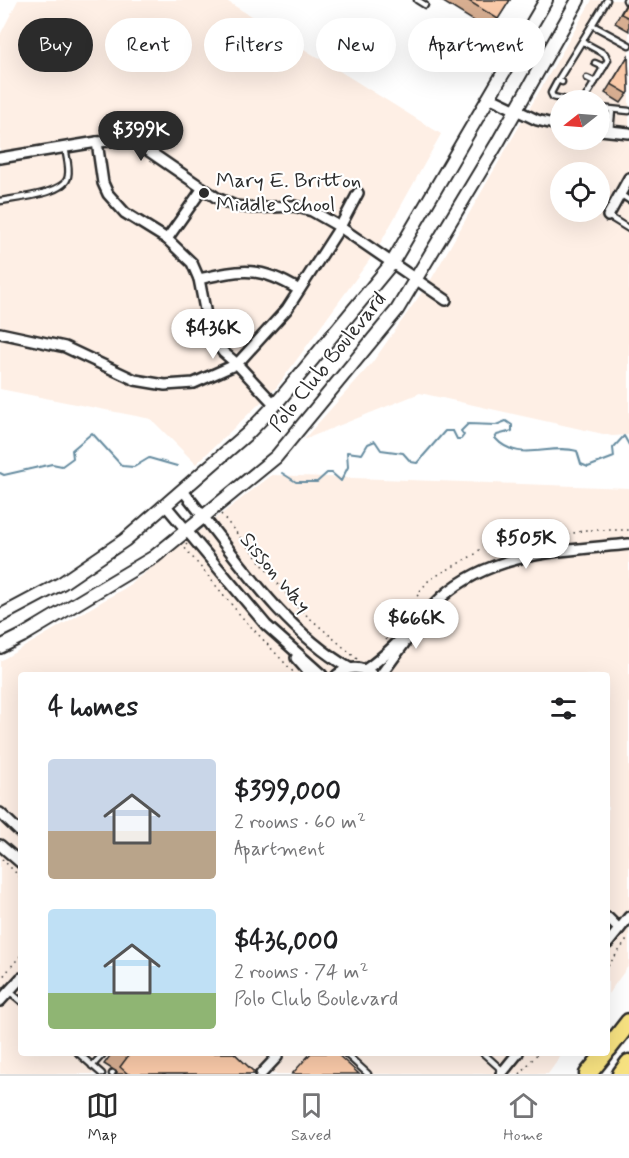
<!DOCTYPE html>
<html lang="en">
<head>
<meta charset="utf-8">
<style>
  :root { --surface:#fff; --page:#f6f6f6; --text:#202124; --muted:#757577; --line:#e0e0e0; --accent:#2b2b2b }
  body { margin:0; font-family:Mynerve,sans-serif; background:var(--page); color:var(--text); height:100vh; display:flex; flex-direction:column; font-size:22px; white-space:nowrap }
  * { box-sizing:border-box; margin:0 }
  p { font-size:20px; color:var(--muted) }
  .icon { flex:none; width:33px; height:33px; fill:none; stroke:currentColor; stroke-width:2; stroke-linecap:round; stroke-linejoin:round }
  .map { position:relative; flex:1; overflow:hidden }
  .drawer { position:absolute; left:18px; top:672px; width:592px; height:384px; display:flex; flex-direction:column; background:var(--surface); border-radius:6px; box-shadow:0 6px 24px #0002 }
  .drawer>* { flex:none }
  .hud { position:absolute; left:18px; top:18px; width:594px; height:54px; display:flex; gap:12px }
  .needle { width:39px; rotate:253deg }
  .fabs { position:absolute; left:550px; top:90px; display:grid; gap:12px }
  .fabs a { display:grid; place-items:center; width:60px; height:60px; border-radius:50%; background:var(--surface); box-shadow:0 6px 24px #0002; font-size:30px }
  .price { position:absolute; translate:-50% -51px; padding:0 14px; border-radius:21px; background:#fff; color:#222; font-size:20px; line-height:39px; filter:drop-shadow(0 2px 3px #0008) }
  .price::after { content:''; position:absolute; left:50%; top:36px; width:18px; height:14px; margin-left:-9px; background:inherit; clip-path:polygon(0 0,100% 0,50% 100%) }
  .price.active { background:var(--accent); color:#fff }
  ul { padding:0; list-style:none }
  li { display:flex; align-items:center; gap:18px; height:150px; padding:0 30px }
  li span { display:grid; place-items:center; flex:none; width:168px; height:120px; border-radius:6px; color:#555 }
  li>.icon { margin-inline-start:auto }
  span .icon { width:72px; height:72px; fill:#fffc; stroke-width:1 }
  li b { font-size:26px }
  h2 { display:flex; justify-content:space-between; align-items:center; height:72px; padding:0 30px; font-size:26px }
  .tag { padding:0 21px; border-radius:27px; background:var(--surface); box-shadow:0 6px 24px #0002; font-size:21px; line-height:54px }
  .tag.active { background:var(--accent); color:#fff }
  .dock { display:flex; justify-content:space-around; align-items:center; height:84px; border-top:2px solid var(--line); background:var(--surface); font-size:16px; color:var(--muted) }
  .dock a { display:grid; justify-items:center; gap:3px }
  .dock .active { color:var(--accent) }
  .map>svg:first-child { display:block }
  .built { fill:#feefe5; fill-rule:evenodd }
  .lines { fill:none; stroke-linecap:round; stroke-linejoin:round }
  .stream { stroke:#668ca0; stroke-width:2 }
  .service-casing { stroke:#2b2b2b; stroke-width:9 }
  .minor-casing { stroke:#2b2b2b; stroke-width:14 }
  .tertiary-casing { stroke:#2b2b2b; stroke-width:16 }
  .motorway-casing { stroke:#2b2b2b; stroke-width:21 }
  .path { stroke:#2b2b2b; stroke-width:1.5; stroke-dasharray:1.5 4.5; stroke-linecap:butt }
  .service { stroke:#fff; stroke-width:4.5 }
  .minor { stroke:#fff; stroke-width:9 }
  .tertiary { stroke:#fff; stroke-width:12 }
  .motorway { stroke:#f7e281; stroke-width:16 }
  .wall { fill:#d7ae91; stroke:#2b2b2b; stroke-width:1.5 }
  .building { fill:#facaa9; stroke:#2b2b2b; stroke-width:1.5 }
  .poi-dot { fill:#2b2b2b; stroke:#fff; stroke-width:2 }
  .labels { text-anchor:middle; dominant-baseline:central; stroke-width:4.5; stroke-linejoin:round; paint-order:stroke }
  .poi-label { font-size:21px; fill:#2b2b2b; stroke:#fff; text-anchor:start }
  .street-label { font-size:21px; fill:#2b2b2b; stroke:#fff }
</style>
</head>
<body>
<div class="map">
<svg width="629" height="1074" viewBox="0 0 629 1074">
  <rect width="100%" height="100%" fill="#fff"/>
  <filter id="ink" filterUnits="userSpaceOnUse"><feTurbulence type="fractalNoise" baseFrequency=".0167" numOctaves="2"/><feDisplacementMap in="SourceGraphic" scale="12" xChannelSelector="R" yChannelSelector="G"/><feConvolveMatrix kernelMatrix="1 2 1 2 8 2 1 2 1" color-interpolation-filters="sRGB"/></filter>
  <g filter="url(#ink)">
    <g class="built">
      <polygon points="18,0 225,0 441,134 376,251 276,388 196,464 151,419 0,389 0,35"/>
      <path d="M592,0H629V435L612,436L420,393L303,440L372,363L432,278ZM561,100H600V140H561ZM561,172H600V212H561Z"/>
      <polygon points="272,475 629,488 629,965 608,994 608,675 21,675 21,1053 563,1053 548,1074 0,1074 0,661 125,588"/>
    </g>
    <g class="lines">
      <g class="stream">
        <polyline points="0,473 4,475 52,464 62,466 73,458 72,450 92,433 122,466 134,467 149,458 177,466"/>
        <path d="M282,473L296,482H317L327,473H332L341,481L348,467L347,452L362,454L368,444L375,441L381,450L403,453L411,462L417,463L445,431H453L457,439H461L464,435L461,431L468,424L496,425L506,421L512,425V431L497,435L495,438C518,464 549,443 577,451L581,464L588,467L614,457L613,448L624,436L629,445"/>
      </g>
      <g class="service-casing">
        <g id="service">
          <polyline points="417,0 425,5"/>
          <polyline points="607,0 592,25 629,45"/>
          <polyline points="626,0 629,5"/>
          <polyline points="583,42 605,54 608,60 584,100"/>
          <polyline points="595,63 604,67"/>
          <polyline points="587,78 595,82"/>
          <polyline points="558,80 551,93 553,97 566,100"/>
          <polyline points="562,82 558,80 592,25"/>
          <polyline points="600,108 629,111"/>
          <polyline points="610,131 612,110"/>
          <polyline points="620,194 629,200"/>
          <path d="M0,201C16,198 66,194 68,176C70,167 66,156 65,147"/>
          <polyline points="608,216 629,229"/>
          <polyline points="9,991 21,1001"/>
          <polyline points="78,1053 102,1074"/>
          <polyline points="345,1053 368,1074"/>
          <polyline points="483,1053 503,1071"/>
          <polyline points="92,1066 104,1053"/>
          <polyline points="112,1074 113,1073"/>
        </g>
      </g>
      <g class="minor-casing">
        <g id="minor">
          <polyline points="491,98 537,120 561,126"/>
          <polyline points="600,130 629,133"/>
          <polyline points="0,158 97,142"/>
          <polyline points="608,216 629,178"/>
          <polyline points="167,239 203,188"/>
          <path d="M199,279C242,269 261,266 299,290"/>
          <polyline points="0,333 65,347 135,380 165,385 194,383 237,364 287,309 340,227 358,193"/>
          <polyline points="275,405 237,364 223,352 214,339 208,325 199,279 192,263 167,239 125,213 108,194 103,183 97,142 126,140 140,145 217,198 235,206 253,208 294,206 312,211 340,227 446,300"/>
          <path d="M183,491C233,552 280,628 349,668"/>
          <polyline points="166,506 266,625 322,675"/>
          <polyline points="296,658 311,675"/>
          <path d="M365,670C394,650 417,621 442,597C493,551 565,551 629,544"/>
          <path d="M337,675C349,666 361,666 373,675"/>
          <polyline points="381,675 411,634"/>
          <polyline points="0,813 21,833"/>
          <polyline points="0,845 21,863"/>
          <polyline points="608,918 619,929"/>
          <polyline points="608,943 629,917"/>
          <polyline points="0,1001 21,978"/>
          <polyline points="261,1074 277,1057 273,1053"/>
          <polyline points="501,1074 518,1053"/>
        </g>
      </g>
      <g class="tertiary-casing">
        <g id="tertiary">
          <polyline points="0,616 62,583 125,540 248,433 275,405 392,263 546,0"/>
          <polyline points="0,647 22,636 154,557 276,457 397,310 498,142 578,0"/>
        </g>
      </g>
      <g class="motorway-casing">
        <g id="motorway">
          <polyline points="608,1049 629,1022"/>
          <polyline points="588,1074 605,1053"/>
          <polyline points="621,1074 629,1063"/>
        </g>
      </g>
      <g class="path">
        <polyline points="221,514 297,607 357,659"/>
        <polyline points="187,544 184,547 241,616 296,675"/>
        <polyline points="386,640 409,612 420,591 429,580 477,553 488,539 504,534 540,538 557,537 586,530 629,530"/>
        <polyline points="2,859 21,878"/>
        <polyline points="608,966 629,937"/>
        <polyline points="0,980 21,955"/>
        <polyline points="520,1074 538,1053"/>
      </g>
      <use href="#service" class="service"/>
      <use href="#minor" class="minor"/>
      <use href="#tertiary" class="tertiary"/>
      <use href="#motorway" class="motorway"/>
    </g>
    <g class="wall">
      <polygon points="440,0 510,0 490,31"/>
      <polygon points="628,0 629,0 629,31 615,23"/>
      <polygon points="628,56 629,92 621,103 605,93"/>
      <polygon points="112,1053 234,1053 256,1074 115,1074 117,1072 104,1064"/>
    </g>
    <g class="building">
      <polygon points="467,0 510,0 498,19"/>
      <polygon points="629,0 629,18 621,14"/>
      <polygon points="628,56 629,92 628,94 611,84"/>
      <polygon points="126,1053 234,1053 256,1074 128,1074 120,1067 129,1055"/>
      <polygon points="311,1053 336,1053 359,1074 292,1074"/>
    </g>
  </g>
  <circle class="poi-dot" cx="204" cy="193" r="6"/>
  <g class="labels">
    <g class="poi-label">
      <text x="216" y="181">Mary E. Britton<tspan x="216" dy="24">Middle School</tspan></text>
    </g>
    <g class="street-label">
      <text transform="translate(328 362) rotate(-51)">Polo Club Boulevard</text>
      <text transform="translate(275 573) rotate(50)">Sisson Way</text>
    </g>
  </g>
</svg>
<div class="fabs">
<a><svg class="needle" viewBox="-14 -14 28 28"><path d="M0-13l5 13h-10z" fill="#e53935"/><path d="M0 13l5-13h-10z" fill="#757577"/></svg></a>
<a><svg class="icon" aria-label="locate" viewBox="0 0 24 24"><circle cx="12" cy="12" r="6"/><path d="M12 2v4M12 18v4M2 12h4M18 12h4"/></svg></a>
</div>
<b class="price active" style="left:141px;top:162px">$399K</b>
<b class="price" style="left:213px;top:360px">$436K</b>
<b class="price" style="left:526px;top:570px">$505K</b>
<b class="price" style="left:416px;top:650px">$666K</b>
<div class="hud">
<a class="tag active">Buy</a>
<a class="tag">Rent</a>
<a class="tag">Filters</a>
<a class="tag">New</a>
<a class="tag">Apartment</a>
</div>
<section class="drawer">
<h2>4 homes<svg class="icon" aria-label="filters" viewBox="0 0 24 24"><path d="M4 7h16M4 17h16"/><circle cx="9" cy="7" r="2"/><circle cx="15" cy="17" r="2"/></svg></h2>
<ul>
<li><span style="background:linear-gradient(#c9d6e8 60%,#b9a48a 0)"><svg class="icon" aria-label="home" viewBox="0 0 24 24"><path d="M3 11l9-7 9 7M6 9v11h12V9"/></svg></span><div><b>$399,000</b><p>2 rooms · 60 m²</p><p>Apartment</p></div></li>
<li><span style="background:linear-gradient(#bfe0f5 70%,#8fb573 0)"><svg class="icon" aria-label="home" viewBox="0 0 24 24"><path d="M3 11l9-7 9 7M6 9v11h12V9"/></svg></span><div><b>$436,000</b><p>2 rooms · 74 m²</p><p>Polo Club Boulevard</p></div></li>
</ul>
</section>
</div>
<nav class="dock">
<a class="active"><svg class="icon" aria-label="map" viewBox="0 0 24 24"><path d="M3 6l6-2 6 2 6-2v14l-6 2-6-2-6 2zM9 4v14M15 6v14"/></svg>Map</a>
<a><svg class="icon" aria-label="saved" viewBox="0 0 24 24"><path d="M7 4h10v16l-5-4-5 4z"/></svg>Saved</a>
<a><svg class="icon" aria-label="home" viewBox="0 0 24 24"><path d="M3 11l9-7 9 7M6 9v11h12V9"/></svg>Home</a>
</nav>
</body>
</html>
